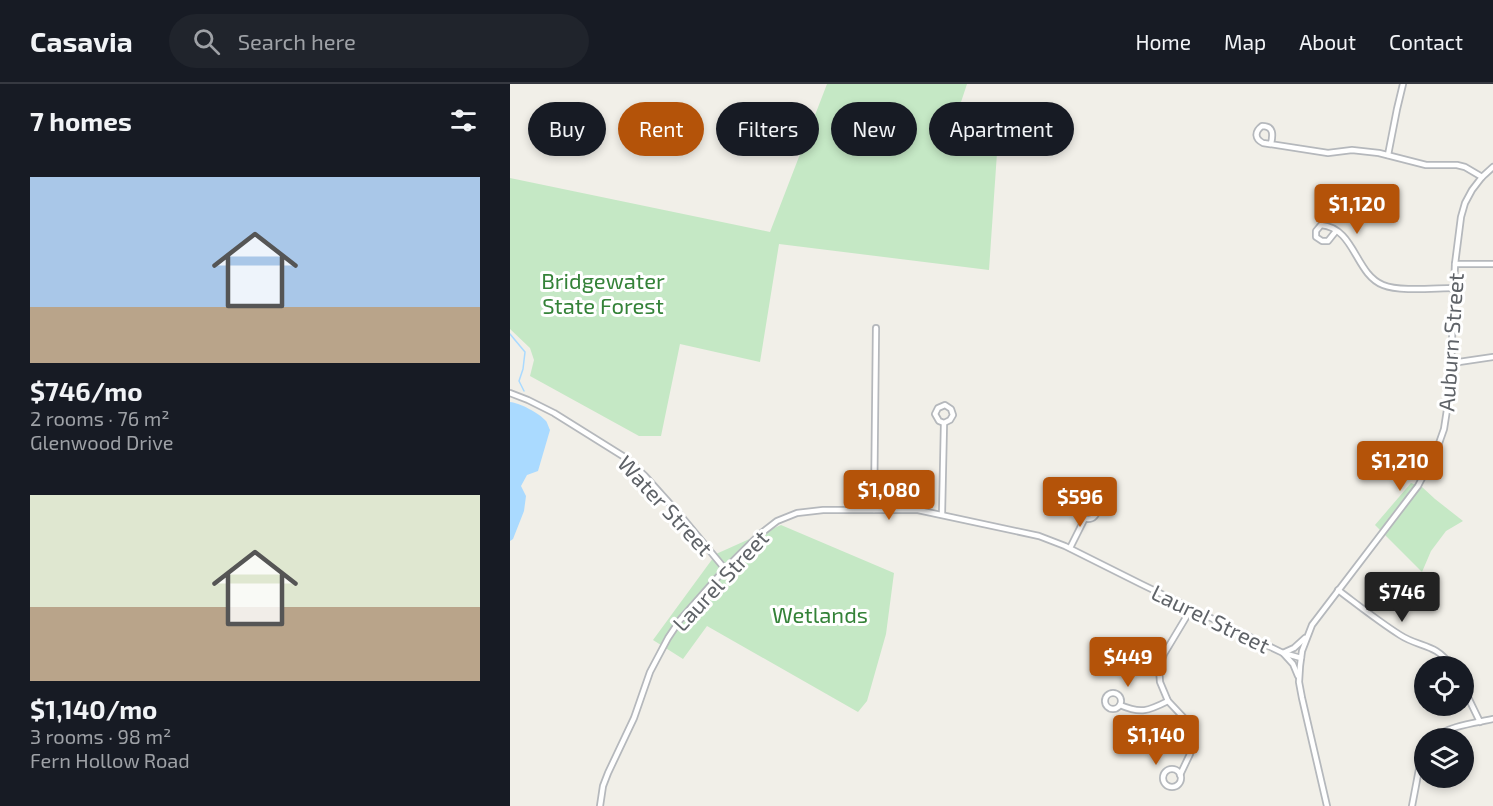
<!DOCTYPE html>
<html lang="en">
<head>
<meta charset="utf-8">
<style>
  :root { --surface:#171b24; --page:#20242c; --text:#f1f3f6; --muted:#9ea1a6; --line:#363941; --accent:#b45309 }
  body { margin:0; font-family:"Exo 2",sans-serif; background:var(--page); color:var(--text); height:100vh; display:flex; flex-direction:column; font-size:22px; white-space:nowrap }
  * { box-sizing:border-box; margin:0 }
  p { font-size:20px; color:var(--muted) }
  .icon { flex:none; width:33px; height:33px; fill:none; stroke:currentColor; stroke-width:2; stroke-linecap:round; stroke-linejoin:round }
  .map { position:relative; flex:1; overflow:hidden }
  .details { display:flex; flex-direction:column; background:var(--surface); width:510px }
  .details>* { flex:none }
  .banner { position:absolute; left:18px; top:18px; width:570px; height:54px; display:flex; gap:12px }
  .tools { position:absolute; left:904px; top:572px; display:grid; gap:12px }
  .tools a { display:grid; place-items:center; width:60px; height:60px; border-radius:50%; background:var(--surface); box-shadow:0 3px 9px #0003; font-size:30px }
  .price { position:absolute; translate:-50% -51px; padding:0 14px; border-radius:6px; background:var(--accent); color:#fff; font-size:20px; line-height:39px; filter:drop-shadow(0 2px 3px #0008) }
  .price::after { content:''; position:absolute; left:50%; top:36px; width:18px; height:14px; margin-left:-9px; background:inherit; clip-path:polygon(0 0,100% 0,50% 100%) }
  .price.active { background:#222; color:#fff }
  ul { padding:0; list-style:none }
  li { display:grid; align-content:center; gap:12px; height:318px; padding:0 30px }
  li span { display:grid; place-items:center; height:186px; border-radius:0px; color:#555 }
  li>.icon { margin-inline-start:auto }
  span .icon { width:108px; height:108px; fill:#fffc; stroke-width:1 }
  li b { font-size:26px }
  h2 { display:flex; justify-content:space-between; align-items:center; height:72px; padding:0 30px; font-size:26px }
  .tag { padding:0 21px; border-radius:27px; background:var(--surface); box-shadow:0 3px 9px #0003; font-size:21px; line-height:54px }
  .tag.active { background:var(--accent); color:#fff }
  header { display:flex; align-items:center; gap:36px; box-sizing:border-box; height:84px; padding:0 30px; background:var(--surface); border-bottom:2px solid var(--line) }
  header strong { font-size:28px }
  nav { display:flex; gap:33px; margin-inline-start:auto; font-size:21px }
  .search { width:420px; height:54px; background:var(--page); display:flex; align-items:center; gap:15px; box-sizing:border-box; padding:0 21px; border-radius:33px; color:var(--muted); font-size:22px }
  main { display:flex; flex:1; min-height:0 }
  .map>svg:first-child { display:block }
  .green { fill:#c5e8c5 }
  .water { fill:#aadaff }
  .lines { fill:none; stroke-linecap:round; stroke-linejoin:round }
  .stream { stroke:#aadaff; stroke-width:1.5 }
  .street-casing { stroke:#b5b8bc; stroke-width:8 }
  .street { stroke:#fff; stroke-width:4.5 }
  .labels { text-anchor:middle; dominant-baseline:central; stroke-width:6; stroke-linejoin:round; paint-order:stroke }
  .park-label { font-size:22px; fill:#348238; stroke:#fff }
  .street-label { font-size:22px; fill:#5f6368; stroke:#fff }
</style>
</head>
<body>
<header>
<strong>Casavia</strong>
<div class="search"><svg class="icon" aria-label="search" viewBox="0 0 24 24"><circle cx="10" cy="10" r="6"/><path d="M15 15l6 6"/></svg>Search here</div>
<nav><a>Home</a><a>Map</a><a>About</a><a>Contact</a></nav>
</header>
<main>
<section class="details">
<h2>7 homes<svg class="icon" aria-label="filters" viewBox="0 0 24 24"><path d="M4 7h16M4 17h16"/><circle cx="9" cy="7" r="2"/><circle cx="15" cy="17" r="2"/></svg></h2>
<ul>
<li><span style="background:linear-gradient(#a9c7e8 70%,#b9a48a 0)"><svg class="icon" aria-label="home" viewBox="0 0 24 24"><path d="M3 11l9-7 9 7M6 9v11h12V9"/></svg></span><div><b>$746/mo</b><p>2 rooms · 76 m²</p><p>Glenwood Drive</p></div></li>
<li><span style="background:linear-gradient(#dfe7d0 60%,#b9a48a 0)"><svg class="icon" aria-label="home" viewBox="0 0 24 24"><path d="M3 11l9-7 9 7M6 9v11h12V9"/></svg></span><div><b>$1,140/mo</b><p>3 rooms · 98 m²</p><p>Fern Hollow Road</p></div></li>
</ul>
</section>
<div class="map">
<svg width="983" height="722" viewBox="0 0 983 722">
  <rect width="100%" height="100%" fill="#f1efe8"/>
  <g class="green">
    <polygon points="317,0 457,0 441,48 488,54 479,186 269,160 250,278 170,260 151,352 129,352 20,292 24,276 20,264 0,245 0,94 260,148"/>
    <polygon points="901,399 912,403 925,415 953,437 936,447 921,467 912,488 865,441"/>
    <polygon points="271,441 384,489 376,550 357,617 348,628 197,542 173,575 143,556 206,470"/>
  </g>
  <path class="water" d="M0,318C10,319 29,329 36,337C37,338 39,344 40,346L28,387L17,391L11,402L16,412L14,427L3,455L0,457Z"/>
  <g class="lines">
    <polyline class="stream" points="0,250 15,268 13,285 9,297 14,307"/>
    <g class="street-casing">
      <g id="street">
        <path d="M761,60C763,51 764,42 752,42C744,48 745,55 753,59L818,69L842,66L869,69L916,81H947L955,83L972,93"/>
        <polyline points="878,71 887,25 893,0"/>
        <path d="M826,147L818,157H812L806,153V147L811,141C845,144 845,190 873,201C890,208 925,204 944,204"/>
        <polyline points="945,180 983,180"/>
        <polyline points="942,279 983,273"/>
        <polyline points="0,309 18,316 44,329 116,374 135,392 171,432 215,485"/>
        <circle cx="578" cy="426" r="9"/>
        <polyline points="364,426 366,244"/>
        <polyline points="432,430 434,339 429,337 425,330 428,324 435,321 441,325 443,331 440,336 434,339"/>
        <polyline points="560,464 575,434"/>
        <path d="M828,506C848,521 868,537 890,551C910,564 926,559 941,582"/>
        <polyline points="788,592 783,580 773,569 784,564 795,554"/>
        <polyline points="954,605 970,638"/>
        <circle cx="603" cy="617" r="8"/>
        <path d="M610,621C631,630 638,627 658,617"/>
        <path d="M924,654C938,642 965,639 983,635"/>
        <circle cx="662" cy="694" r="9"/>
        <polyline points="670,691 680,670 682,659 680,646 674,634 658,617 650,598 649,584 654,570 681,525"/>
        <polyline points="90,722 93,702 98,689 124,634 140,588 158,554 170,536 215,485 249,451 267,437 287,429 313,426 408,426 529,452 555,462 631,500 773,569 791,574"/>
        <polyline points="817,722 792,614 789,598 790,582 792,567 802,541 908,402 927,365 934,345 940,306 945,180 951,133 955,119 962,106 972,93 983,83"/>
        <polyline points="902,722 910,680 915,665"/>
      </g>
    </g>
    <use href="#street" class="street"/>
  </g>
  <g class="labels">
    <g class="park-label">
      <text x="93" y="196">Bridgewater<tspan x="93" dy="25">State Forest</tspan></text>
      <text x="310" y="530">Wetlands</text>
    </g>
    <g class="street-label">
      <text transform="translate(940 258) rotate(-86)">Auburn Street</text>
      <text transform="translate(156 421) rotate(47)">Water Street</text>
      <text transform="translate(210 496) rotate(-47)">Laurel Street</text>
      <text transform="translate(701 534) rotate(26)">Laurel Street</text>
    </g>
  </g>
</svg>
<div class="tools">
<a><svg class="icon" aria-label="locate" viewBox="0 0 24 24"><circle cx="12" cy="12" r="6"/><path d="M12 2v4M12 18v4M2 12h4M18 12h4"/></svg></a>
<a><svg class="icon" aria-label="layers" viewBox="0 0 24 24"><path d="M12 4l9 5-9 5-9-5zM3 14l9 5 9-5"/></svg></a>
</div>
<b class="price" style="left:847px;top:151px">$1,120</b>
<b class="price" style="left:890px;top:408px">$1,210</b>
<b class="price" style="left:379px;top:437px">$1,080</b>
<b class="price" style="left:570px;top:444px">$596</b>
<b class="price active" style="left:892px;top:539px">$746</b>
<b class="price" style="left:618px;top:604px">$449</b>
<b class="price" style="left:646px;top:682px">$1,140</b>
<div class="banner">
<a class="tag">Buy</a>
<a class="tag active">Rent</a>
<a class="tag">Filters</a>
<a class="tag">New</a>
<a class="tag">Apartment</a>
</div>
</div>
</main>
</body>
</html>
